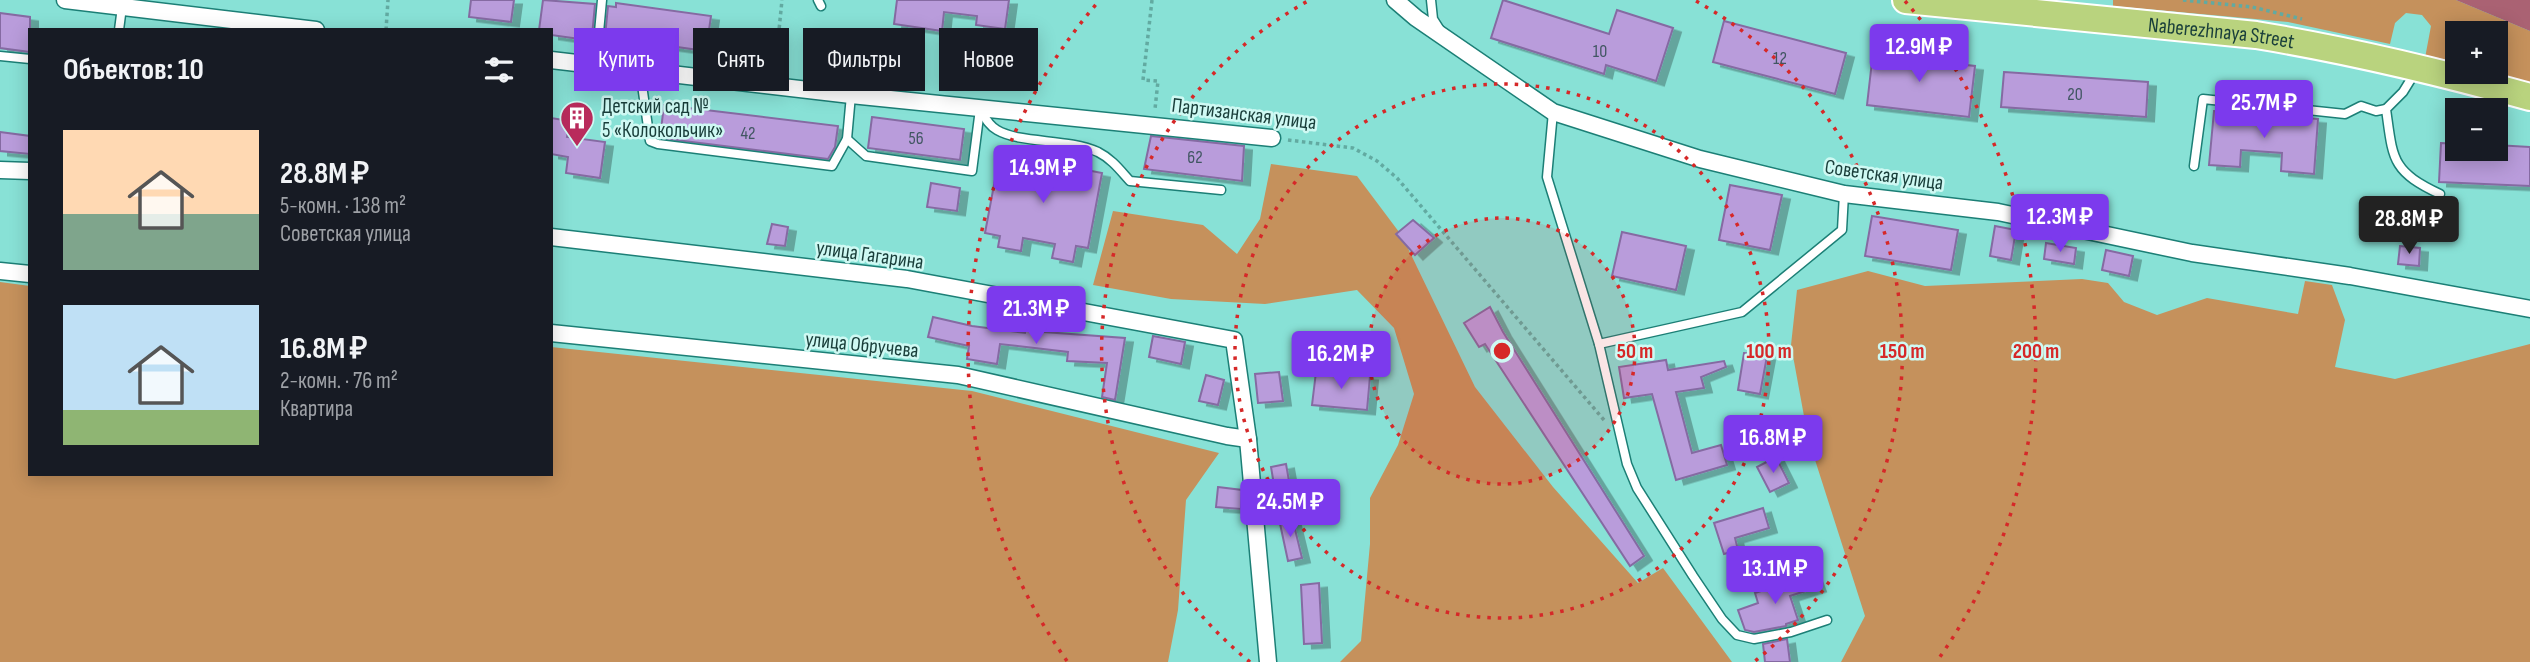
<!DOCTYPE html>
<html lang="ru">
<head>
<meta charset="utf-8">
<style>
  :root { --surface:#171b24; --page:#20242c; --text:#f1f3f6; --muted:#9ea1a6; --accent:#7c3aed }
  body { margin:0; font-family:"Sofia Sans Condensed",sans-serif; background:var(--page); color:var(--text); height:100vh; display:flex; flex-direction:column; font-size:26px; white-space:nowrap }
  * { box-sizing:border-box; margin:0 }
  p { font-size:23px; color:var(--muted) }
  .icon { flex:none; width:38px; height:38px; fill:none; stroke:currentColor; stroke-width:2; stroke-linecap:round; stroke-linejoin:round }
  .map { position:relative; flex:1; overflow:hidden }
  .details { position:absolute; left:28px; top:28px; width:525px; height:448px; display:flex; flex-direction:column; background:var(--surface); border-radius:0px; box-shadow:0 4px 18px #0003 }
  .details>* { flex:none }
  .top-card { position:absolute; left:574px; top:28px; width:665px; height:63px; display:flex; gap:14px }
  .buttons { position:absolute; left:2445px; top:21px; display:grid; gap:14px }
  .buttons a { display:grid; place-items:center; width:63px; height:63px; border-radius:0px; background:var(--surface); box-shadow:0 4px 18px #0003; font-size:35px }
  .price { position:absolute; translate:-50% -60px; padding:0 16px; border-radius:7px; background:var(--accent); color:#fff; font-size:23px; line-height:46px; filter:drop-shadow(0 2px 4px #0008) }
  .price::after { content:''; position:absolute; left:50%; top:42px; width:21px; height:16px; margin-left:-10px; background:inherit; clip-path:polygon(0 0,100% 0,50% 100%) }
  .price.current { background:#222; color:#fff }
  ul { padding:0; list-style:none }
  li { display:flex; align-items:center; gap:21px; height:175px; padding:0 35px }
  li span { display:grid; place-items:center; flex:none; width:196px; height:140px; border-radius:0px; color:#555 }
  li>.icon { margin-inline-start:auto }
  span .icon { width:84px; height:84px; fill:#fffc; stroke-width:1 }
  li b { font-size:30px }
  h2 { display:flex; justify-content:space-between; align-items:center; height:84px; padding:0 35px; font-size:30px }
  .pill { padding:0 24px; border-radius:0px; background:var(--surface); box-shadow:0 4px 18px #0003; font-size:24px; line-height:63px }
  .pill.current { background:var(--accent); color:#fff }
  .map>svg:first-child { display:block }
  .forest { fill:#c5915c }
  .water { fill:#aa6273 }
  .building { fill:#b99cdb; stroke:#856ba2; stroke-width:2; filter:url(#shadow) }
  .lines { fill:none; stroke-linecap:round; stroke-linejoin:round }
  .service-casing { stroke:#1c7f76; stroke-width:11 }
  .minor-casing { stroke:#1c7f76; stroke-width:19 }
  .primary-casing { stroke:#fff; stroke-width:30 }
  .path { stroke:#62aaa1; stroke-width:3.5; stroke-dasharray:3.5 3.5; stroke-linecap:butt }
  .service { stroke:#fff; stroke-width:8 }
  .minor { stroke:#fff; stroke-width:16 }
  .primary { stroke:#b9d37e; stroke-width:26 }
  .ring { fill:none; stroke:#d62828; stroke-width:3.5; stroke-dasharray:3.5 7 }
  .labels { text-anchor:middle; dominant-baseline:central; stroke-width:5; stroke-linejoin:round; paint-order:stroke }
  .number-label { font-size:18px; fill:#415662 }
  .street-label { font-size:21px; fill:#193e3a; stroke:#cff9f3 }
  .poi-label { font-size:21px; fill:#193e3a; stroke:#cff9f3; text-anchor:start }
  .centre { fill:#d62828; stroke:#cff9f3; stroke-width:3.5 }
  .ring-label { font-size:21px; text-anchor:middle; font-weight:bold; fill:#d62828; stroke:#cff9f3; stroke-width:5; stroke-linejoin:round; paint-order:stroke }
</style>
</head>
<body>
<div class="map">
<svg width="2530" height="662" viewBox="0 0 2530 662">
  <defs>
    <filter id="shadow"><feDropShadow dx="8" dy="4.5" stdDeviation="0" flood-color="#0004"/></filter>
  </defs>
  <rect width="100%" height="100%" fill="#88e1d6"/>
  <g class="forest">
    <polygon points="2113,0 2456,0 2530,31 2530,86 2482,72 2496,72 2496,33 2457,33 2457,66 2425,58 2431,26 2422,15 2406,13 2395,23 2390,44 2288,22 2113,6"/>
    <polygon points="1271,164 1357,176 1402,236 1475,387 1553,487 1638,583 1663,568 1732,662 1340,662 1361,641 1370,544 1370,498 1398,445 1414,394 1394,328 1357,290 1265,304 1171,299 1093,285 1113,211 1203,225 1237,254 1260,219"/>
    <polygon points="1868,271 1925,286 2082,279 2108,283 2124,302 2157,315 2207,298 2298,314 2305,281 2332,285 2345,320 2335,367 2395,379 2530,344 2530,662 1841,662 1865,616 1808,438 1791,345 1797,290"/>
    <polygon points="0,282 30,286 30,474 551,474 551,347 972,391 1219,453 1186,500 1178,610 1168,662 0,662"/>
  </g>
  <polygon class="water" points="2456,0 2530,0 2530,31"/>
  <g class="building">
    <polygon points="471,0 514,0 511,22 469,17"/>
    <polygon points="543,0 595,4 592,36 587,35 587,40 551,35 551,30 539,30"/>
    <polygon points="897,0 1009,0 1005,29 976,25 977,16 944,12 942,31 894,24"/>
    <polygon points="1503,0 1609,34 1617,10 1673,28 1656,81 1606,65 1604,74 1491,38"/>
    <polygon points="616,3 711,16 706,51 605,37 608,6 616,7"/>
    <polygon points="0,13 30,17 30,52 0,48"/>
    <polygon points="1724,21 1846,53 1835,94 1713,62"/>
    <polygon points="1875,35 1884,36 1884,56 1975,66 1969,117 1867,105"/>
    <polygon points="2004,72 2148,82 2146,117 2001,107"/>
    <polygon points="664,105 838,126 835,147 828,159 660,138"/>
    <polygon points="2214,111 2318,119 2314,174 2281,171 2282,153 2241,150 2240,167 2209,165"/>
    <polygon points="872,117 964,129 960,160 868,148"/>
    <polygon points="551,118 570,121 567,137 605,142 600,178 566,173 568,157 551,154"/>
    <polygon points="0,132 30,136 30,154 0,151"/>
    <polygon points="1151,136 1244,146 1242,181 1144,169"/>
    <polygon points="2441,143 2457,144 2457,149 2496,149 2496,145 2530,147 2530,186 2439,182"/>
    <polygon points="1000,153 1102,173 1088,248 1076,246 1073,262 1052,258 1055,244 1023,238 1021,251 998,247 1000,236 985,233"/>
    <polygon points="931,183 960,188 957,211 927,207"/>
    <polygon points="1730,185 1782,195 1770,250 1719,240"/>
    <polygon points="1872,216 1958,230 1951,270 1865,256"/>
    <polygon points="1413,220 1434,238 1415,255 1396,234"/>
    <polygon points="772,224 788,227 785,246 767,244"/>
    <polygon points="1995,226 2016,230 2011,260 1990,256"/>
    <polygon points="1622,232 1686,246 1676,290 1612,276"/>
    <polygon points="2046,243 2076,248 2074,264 2044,259"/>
    <polygon points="2400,246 2420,248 2419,266 2398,264"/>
    <polygon points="2106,250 2133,256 2129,276 2102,270"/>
    <polygon points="1490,307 1503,332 1644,556 1630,566 1485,344 1479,347 1464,323"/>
    <polygon points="933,317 972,326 1025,333 1027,320 1045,322 1044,332 1125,338 1115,400 1102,397 1107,363 1067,361 1068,352 1000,344 997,364 967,359 969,346 928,337"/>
    <polygon points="1153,336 1185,342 1181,364 1149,357"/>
    <polygon points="1744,353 1767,356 1760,394 1738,390"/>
    <polygon points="1666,360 1668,370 1724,361 1726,367 1701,377 1704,388 1676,392 1692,453 1721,445 1727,465 1676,480 1652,394 1624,398 1619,367"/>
    <polygon points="1279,372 1283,401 1258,403 1255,374"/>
    <polygon points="1316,372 1370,376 1367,410 1312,405"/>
    <polygon points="1206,375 1224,380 1218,405 1199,401"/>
    <polygon points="1776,457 1789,483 1770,492 1757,467"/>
    <polygon points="1286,464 1289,481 1274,485 1271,467"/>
    <polygon points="1218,487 1242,490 1241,509 1216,507"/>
    <polygon points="1763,508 1769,528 1735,538 1738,550 1724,554 1714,523"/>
    <polygon points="1292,517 1302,558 1288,561 1279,519"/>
    <polygon points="1813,574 1818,587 1790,596 1798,620 1786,624 1786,626 1754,632 1745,630 1738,610 1758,603 1755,593"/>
    <polygon points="1319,583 1322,643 1304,644 1301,585"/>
    <polygon points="1787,639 1790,662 1765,662 1763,644"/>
  </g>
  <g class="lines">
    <g class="service-casing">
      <g id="service">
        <polyline points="818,0 821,6"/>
        <polyline points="1431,0 1433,19 1440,30"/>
        <polyline points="119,30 122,7"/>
        <polyline points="0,56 30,59"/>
        <polyline points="596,65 602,0"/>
        <polyline points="640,71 650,141 658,144 832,166 847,139 851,95"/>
        <path d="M2416,71L2403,92L2386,109C2393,159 2391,171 2440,194"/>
        <path d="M980,109C985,117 988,125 997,130C1021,144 1067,138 1098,152C1112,159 1120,170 1130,181L1221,190"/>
        <polyline points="1553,112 1547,177 1599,344 1627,464 1637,488 1693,576 1722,619 1737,635 1754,639 1791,632 1827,620"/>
        <polyline points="847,139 866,156 972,171 980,109"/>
        <polyline points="2194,166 2203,99 2345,114 2361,106 2376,111 2386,109"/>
        <polyline points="1599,344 1742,312 1842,230 1844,194"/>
      </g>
    </g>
    <g class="minor-casing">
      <g id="minor">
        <polyline points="65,0 316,30"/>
        <polyline points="1395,0 1416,18 1553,112 1700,159 1844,194 1998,212 2192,253 2350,276 2530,309"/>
        <polyline points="551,60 851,95 1272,138"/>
        <polyline points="0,170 30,171"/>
        <polyline points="551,237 907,279 1234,340 1248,439 1268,662"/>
        <polyline points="0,271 30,274"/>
        <polyline points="551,333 958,375 1227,436 1248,439"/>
      </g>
    </g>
    <g class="primary-casing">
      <g id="primary">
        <path id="s1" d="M1906,0L2256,35C2348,50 2440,72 2530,97"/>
      </g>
    </g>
    <g class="path">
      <polyline points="1152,0 1143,80 1158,81 1155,109"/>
      <polyline points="2183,0 2252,7 2302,19"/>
      <polyline points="386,30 388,0"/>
      <polyline points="775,70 782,0"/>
      <polyline points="1288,140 1353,148 1377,161 1397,178 1604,420"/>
    </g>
    <use href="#service" class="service"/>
    <use href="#minor" class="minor"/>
    <use href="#primary" class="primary"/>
  </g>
  <circle cx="1502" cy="351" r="133" fill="#d62828" fill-opacity=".12"/>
  <g class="ring">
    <circle cx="1502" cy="351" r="133"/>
    <circle cx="1502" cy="351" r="267"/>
    <path d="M1250 662A400 400 0 0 1 1308 1M1696 1A400 400 0 0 1 1754 662"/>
    <path d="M1067 661A534 534 0 0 1 1099 1M1905 1A534 534 0 0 1 1937 661"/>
  </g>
  <defs>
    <g id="building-pin" transform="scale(1.75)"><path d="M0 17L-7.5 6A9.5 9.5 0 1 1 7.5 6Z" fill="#b92b5c" stroke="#cff9f3"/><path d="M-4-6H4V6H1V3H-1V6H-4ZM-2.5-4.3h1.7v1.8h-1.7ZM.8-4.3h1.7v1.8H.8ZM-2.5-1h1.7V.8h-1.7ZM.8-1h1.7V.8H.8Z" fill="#fff"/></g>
  </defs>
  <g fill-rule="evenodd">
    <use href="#building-pin" x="577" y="118"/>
  </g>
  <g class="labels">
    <g class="number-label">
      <text x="1600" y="51">10</text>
      <text x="1780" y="58">12</text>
      <text x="2075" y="94">20</text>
      <text x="748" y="133">42</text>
      <text x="916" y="138">56</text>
      <text x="1195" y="157">62</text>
    </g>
    <g class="street-label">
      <text stroke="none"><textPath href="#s1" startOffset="317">Naberezhnaya Street</textPath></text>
      <text transform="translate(1244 114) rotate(7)">Партизанская улица</text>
      <text transform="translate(1884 175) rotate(8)">Советская улица</text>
      <text transform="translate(870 255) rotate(8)">улица Гагарина</text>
      <text transform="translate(862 345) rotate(6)">улица Обручева</text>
    </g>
    <g class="poi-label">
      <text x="602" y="106">Детский сад №<tspan x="602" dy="24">5 «Колокольчик»</tspan></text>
    </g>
  </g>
  <circle cx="1502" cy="351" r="10" class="centre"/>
  <g class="ring-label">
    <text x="1635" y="358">50 m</text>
    <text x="1769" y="358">100 m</text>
    <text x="1902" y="358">150 m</text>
    <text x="2036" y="358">200 m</text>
  </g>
</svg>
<div class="buttons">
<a>+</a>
<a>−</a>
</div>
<b class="price" style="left:1919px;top:84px">12.9M ₽</b>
<b class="price" style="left:2264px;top:140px">25.7M ₽</b>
<b class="price" style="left:1043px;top:205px">14.9M ₽</b>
<b class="price" style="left:2060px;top:254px">12.3M ₽</b>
<b class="price current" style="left:2409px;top:256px">28.8M ₽</b>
<b class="price" style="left:1036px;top:346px">21.3M ₽</b>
<b class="price" style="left:1341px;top:391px">16.2M ₽</b>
<b class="price" style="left:1773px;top:475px">16.8M ₽</b>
<b class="price" style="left:1290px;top:539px">24.5M ₽</b>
<b class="price" style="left:1775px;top:606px">13.1M ₽</b>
<div class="top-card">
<a class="pill current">Купить</a>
<a class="pill">Снять</a>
<a class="pill">Фильтры</a>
<a class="pill">Новое</a>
</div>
<section class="details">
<h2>Объектов: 10<svg class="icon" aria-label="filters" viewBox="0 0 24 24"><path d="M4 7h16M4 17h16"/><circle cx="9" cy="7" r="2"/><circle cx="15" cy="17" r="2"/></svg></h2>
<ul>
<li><span style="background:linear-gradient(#ffd9b3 60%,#7fa58c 0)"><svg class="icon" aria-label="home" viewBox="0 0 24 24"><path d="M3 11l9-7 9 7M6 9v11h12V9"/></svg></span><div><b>28.8M ₽</b><p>5-комн. · 138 m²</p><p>Советская улица</p></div></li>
<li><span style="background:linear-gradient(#bfe0f5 75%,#8fb573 0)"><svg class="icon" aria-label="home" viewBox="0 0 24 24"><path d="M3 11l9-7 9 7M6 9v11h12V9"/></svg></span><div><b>16.8M ₽</b><p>2-комн. · 76 m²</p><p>Квартира</p></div></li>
</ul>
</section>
</div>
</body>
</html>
